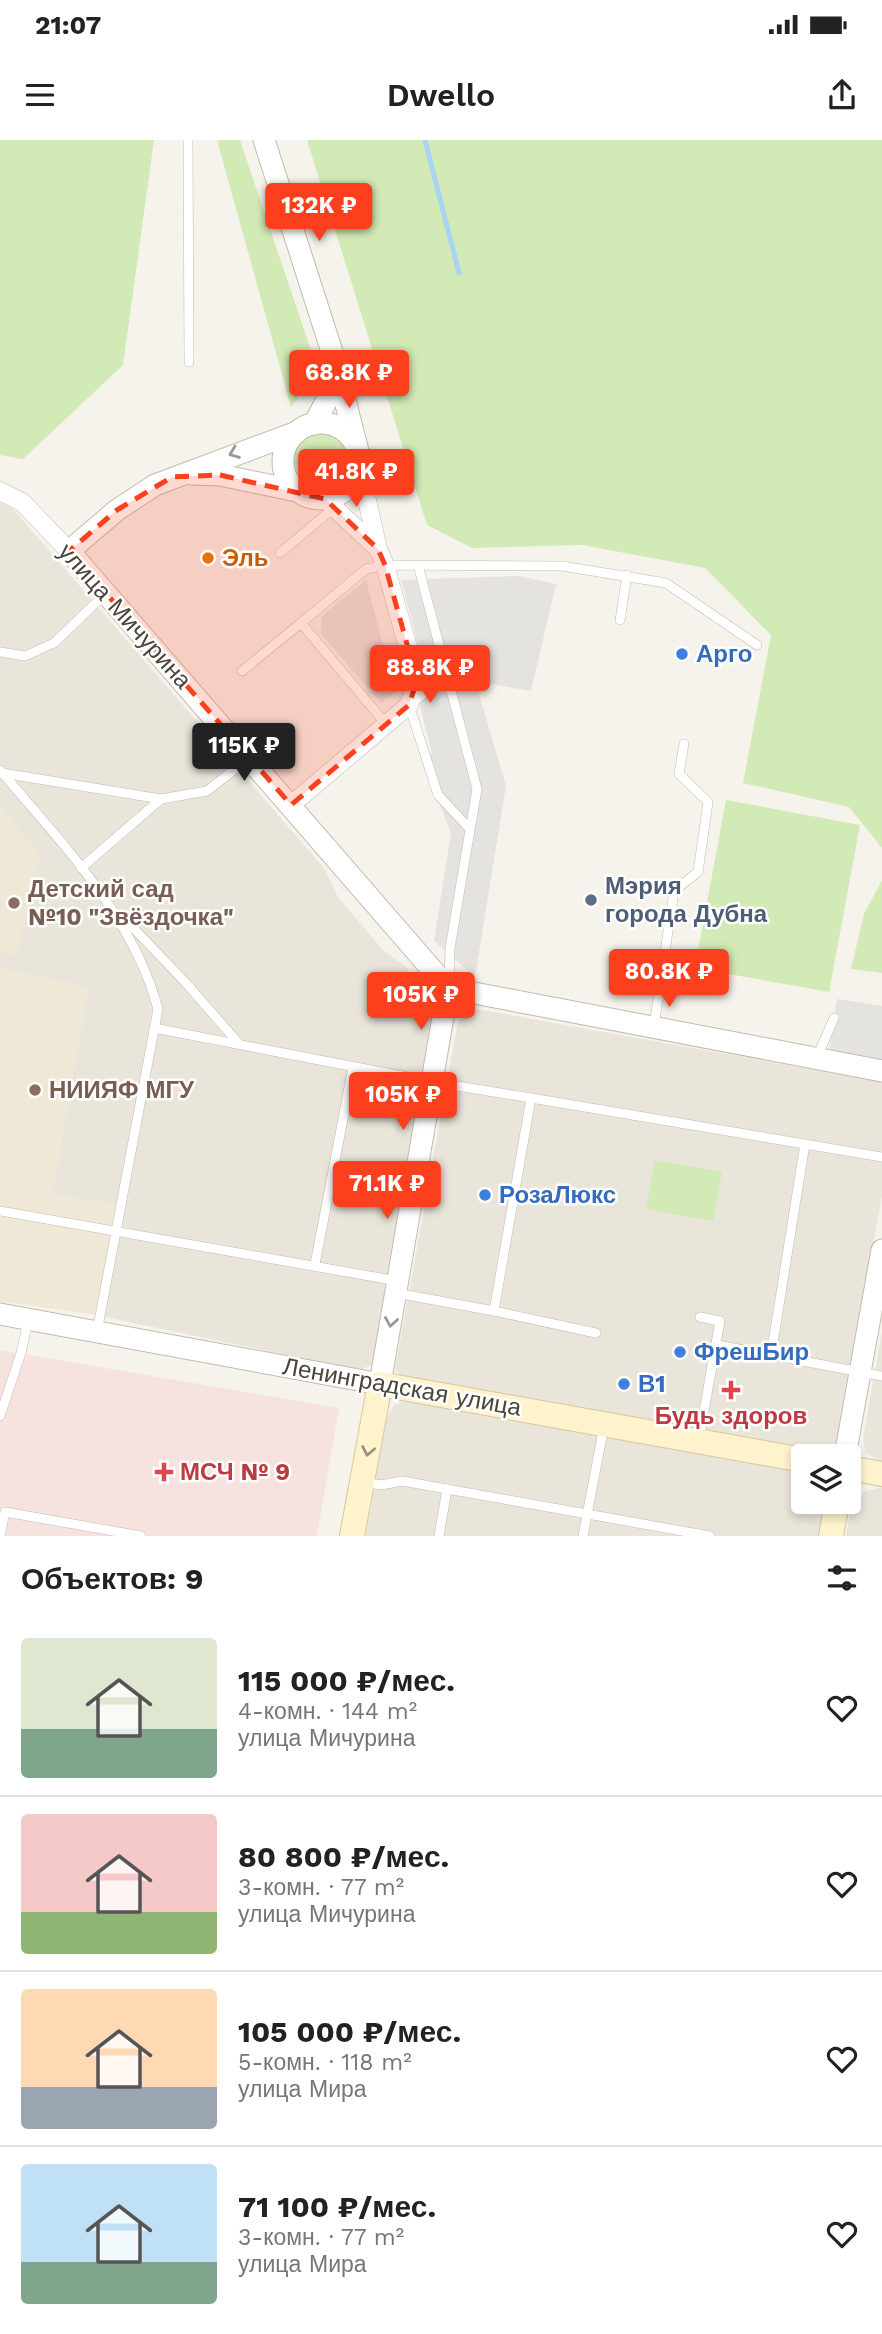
<!DOCTYPE html>
<html lang="ru">
<head>
<meta charset="utf-8">
<style>
  :root { --surface:#fff; --page:#f6f6f6; --text:#222; --muted:#767676; --line:#e0e0e0; --accent:#fc3f1d }
  body { margin:0; font-family:"Work Sans",sans-serif; background:var(--page); color:var(--text); height:100vh; display:flex; flex-direction:column; font-size:26px; white-space:nowrap }
  * { box-sizing:border-box; margin:0 }
  p { font-size:23px; color:var(--muted) }
  .icon { flex:none; width:38px; height:38px; fill:none; stroke:currentColor; stroke-width:2; stroke-linecap:round; stroke-linejoin:round }
  .map { position:relative; height:1396px; overflow:hidden }
  .side { display:flex; flex-direction:column; background:var(--surface); flex:1 }
  .side>* { flex:none }
  .tools { position:absolute; left:791px; top:1304px; display:grid; gap:14px }
  .tools a { display:grid; place-items:center; width:70px; height:70px; border-radius:7px; background:var(--surface); box-shadow:0 4px 10px #0003; font-size:35px }
  .price { position:absolute; translate:-50% -60px; padding:0 16px; border-radius:7px; background:var(--accent); color:#fff; font-size:23px; line-height:46px; filter:drop-shadow(0 2px 4px #0008) }
  .price::after { content:''; position:absolute; left:50%; top:42px; width:21px; height:16px; margin-left:-10px; background:inherit; clip-path:polygon(0 0,100% 0,50% 100%) }
  .price.current { background:#222; color:#fff }
  ul { padding:0; list-style:none }
  li { display:flex; align-items:center; gap:21px; height:175px; padding:0 21px }
  li+li { border-top:2px solid var(--line) }
  li span { display:grid; place-items:center; flex:none; width:196px; height:140px; border-radius:7px; color:#555 }
  li>.icon { margin-inline-start:auto }
  span .icon { width:84px; height:84px; fill:#fffc; stroke-width:1 }
  li b { font-size:30px }
  h2 { display:flex; justify-content:space-between; align-items:center; height:84px; padding:0 21px; font-size:30px }
  .status { display:flex; justify-content:space-between; align-items:center; height:49px; padding:0 35px; background:var(--surface); direction:ltr }
  .status svg { height:19px; fill:currentColor }
  header { display:flex; justify-content:space-between; align-items:center; height:91px; padding:0 21px; background:var(--surface); font-size:32px; font-weight:600 }
  .map>svg:first-child { display:block }
  .residential { fill:#eae5da }
  .education { fill:#efe8d6 }
  .medical { fill:#f6e3e0 }
  .green { fill:#d2eab5 }
  .parking { fill:#e5e3e0 }
  .lines { fill:none; stroke-linecap:round; stroke-linejoin:round }
  .stream { stroke:#a9d4f2; stroke-width:5 }
  .service-casing { stroke:#c2bbae; stroke-width:10 }
  .minor-casing { stroke:#c2bbae; stroke-width:19 }
  .tertiary-casing { stroke:#c2bbae; stroke-width:23 }
  .secondary-casing { stroke:#d6c79b; stroke-width:26 }
  .service { stroke:#fff; stroke-width:9 }
  .minor { stroke:#fff; stroke-width:18 }
  .tertiary { stroke:#fff; stroke-width:21 }
  .secondary { stroke:#fff3cd; stroke-width:24 }
  .oneway { stroke:#9c9892 }
  .oneway2 { stroke:#9c937c }
  .marked { fill:#fc3f1d; fill-opacity:0.2; stroke:#fc3f1d; stroke-width:5; stroke-dasharray:14 9; stroke-linejoin:round }
  .food-dot { fill:#e8710a; stroke:#fff; stroke-width:2.5 }
  .shop-dot { fill:#3f7fe0; stroke:#fff; stroke-width:2.5 }
  .service-dot { fill:#5c6f8a; stroke:#fff; stroke-width:2.5 }
  .education-dot { fill:#8d6e63; stroke:#fff; stroke-width:2.5 }
  .health-dot { fill:#e0444e; stroke:#fff; stroke-width:2.5 }
  .labels { text-anchor:middle; dominant-baseline:central; stroke-width:5; stroke-linejoin:round; paint-order:stroke }
  .food-label { font-size:24px; font-weight:bold; fill:#c56008; stroke:#fff; text-anchor:start }
  .street-label { font-size:24px; fill:#4b4439; stroke:#fff }
  .shop-label { font-size:24px; font-weight:bold; fill:#366cbe; stroke:#fff; text-anchor:start }
  .service-label { font-size:24px; font-weight:bold; fill:#4e5e75; stroke:#fff; text-anchor:start }
  .education-label { font-size:24px; font-weight:bold; fill:#785e54; stroke:#fff; text-anchor:start }
  .health-label { font-size:24px; font-weight:bold; fill:#be3a42; stroke:#fff }
</style>
</head>
<body>
<div class="status"><b>21:07</b><svg viewBox="0 0 49 12"><path d="M0 12V9h3v3zM5 12V6h3v6zM10 12V3h3v9zM15 12V0h3v12zM26 1h20v11H26zM47 4h2v5h-2z"/></svg></div>
<header><svg class="icon" aria-label="menu" viewBox="0 0 24 24"><path d="M4 6h16M4 12h16M4 18h16"/></svg>Dwello<svg class="icon" aria-label="share" viewBox="0 0 24 24"><path d="M12 15V3M7 8l5-5 5 5M5 13v7h14v-7"/></svg></header>
<div class="map">
<svg width="882" height="1396" viewBox="0 0 882 1396">
  <rect width="100%" height="100%" fill="#f6f3ec"/>
  <g class="residential">
    <polygon points="0,362 13,369 324,728 338,757 383,810 404,825 428,857 433,888 375,1224 359,1230 96,1175 52,1053 88,847 0,829"/>
    <polygon points="467,870 482,870 882,942 882,1056 838,1300 832,1310 821,1315 404,1238 395,1229 458,882"/>
    <polygon points="882,1192 882,1323 866,1312 863,1298"/>
    <polygon points="406,1260 803,1333 803,1362 830,1362 824,1396 366,1396 386,1279 394,1265"/>
    <polygon points="882,1347 882,1396 846,1396 851,1366 864,1352"/>
  </g>
  <g class="education">
    <polygon points="0,665 40,714 17,816 0,812"/>
    <polygon points="0,829 88,847 52,1053 116,1064 96,1175 0,1161"/>
  </g>
  <polygon class="medical" points="0,1210 339,1268 317,1396 0,1396"/>
  <g class="green">
    <polygon points="0,0 154,0 123,225 23,319 0,315"/>
    <polygon points="217,0 240,0 318,231 291,267"/>
    <polygon points="307,0 882,0 882,708 849,667 743,643 771,495 705,428 582,405 472,408 427,385"/>
    <circle cx="320" cy="318" r="26"/>
    <polygon points="726,660 860,685 829,852 695,828"/>
    <polygon points="882,740 882,833 851,829 864,774"/>
    <polygon points="655,1020 722,1032 713,1081 646,1069"/>
  </g>
  <g class="parking">
    <polygon points="519,436 556,444 531,551 475,541 506,646 475,837 434,801 451,693 421,617 432,613 420,567 427,538 401,440"/>
    <polygon points="366,440 395,552 381,563 321,494 322,476"/>
    <polygon points="837,859 882,866 882,923 828,914"/>
  </g>
  <g class="lines">
    <polyline class="stream" points="425,0 459,133"/>
    <g class="service-casing">
      <g id="service">
        <polyline points="188,0 189,222"/>
        <polyline points="280,413 335,367"/>
        <polyline points="418,425 477,649 450,808 449,844"/>
        <polyline points="620,480 627,435"/>
        <polyline points="0,512 25,516 54,503 105,454"/>
        <polyline points="242,531 301,483"/>
        <polyline points="449,535 409,565 438,655 469,688"/>
        <polyline points="386,584 301,483 366,429 385,425 562,426 666,443 757,505"/>
        <path d="M0,630C61,703 133,775 158,869L97,1192"/>
        <polyline points="2,633 161,659 207,651 249,618"/>
        <polyline points="81,728 161,659"/>
        <polyline points="120,774 186,843 239,904"/>
        <polyline points="654,886 674,751 698,732 708,662 679,634 684,604"/>
        <polyline points="154,888 433,942 531,958"/>
        <polyline points="817,917 834,878"/>
        <polyline points="805,1004 771,1215 882,1236"/>
        <polyline points="0,1071 398,1141"/>
        <polyline points="315,1124 353,927"/>
        <polyline points="396,1153 494,1171 531,958 882,1017"/>
        <polyline points="494,1171 596,1193"/>
        <polyline points="717,1205 771,1215"/>
        <polyline points="0,1276 21,1213 28,1181"/>
        <polyline points="699,1299 720,1181 700,1177"/>
        <polyline points="364,1342 381,1345 402,1341 710,1396"/>
        <polyline points="0,1396 5,1372 141,1396"/>
        <polyline points="439,1396 447,1349"/>
        <polyline points="583,1396 604,1286"/>
      </g>
    </g>
    <g class="minor-casing">
      <g id="minor">
        <polyline points="0,351 22,362 69,411"/>
        <polyline points="325,359 378,409"/>
        <polyline points="291,665 409,565 417,540 385,425 378,409 359,324"/>
      </g>
    </g>
    <g class="tertiary-casing">
      <g id="tertiary">
        <polyline points="264,0 334,218 357,307"/>
        <circle cx="321" cy="321" r="38"/>
        <polyline points="314,284 328,258 332,230"/>
        <polyline points="297,292 155,345 117,370 69,411 448,848 882,931"/>
        <polyline points="191,334 220,335 297,351"/>
        <polyline points="0,1174 380,1244 448,848"/>
        <polyline points="845,1316 882,1110"/>
      </g>
    </g>
    <g class="secondary-casing">
      <g id="secondary">
        <polyline points="849,1328 882,1334"/>
        <polyline points="352,1396 380,1244 803,1320"/>
        <polyline points="831,1396 837,1362"/>
      </g>
    </g>
    <use href="#service" class="service"/>
    <use href="#minor" class="minor"/>
    <use href="#tertiary" class="tertiary"/>
    <use href="#secondary" class="secondary"/>
  </g>
  <defs><path id="oneway-chevron" d="M-2-3.5L2.5 0L-2 3.5" fill="none" stroke-width="1.6" stroke-linecap="round" stroke-linejoin="round" transform="scale(1.75)"/></defs>
  <g class="oneway">
    <use href="#oneway-chevron" transform="translate(234 313) rotate(159)"/>
    <use href="#oneway-chevron" transform="translate(391 1182) rotate(99)"/>
  </g>
  <use class="oneway2" href="#oneway-chevron" transform="translate(368 1311) rotate(101)"/>
  <path class="marked" d="M220,335L325,359L378,409L385,425L417,540L409,565L291,665L69,411L117,370L172,337Z"/>
  <circle class="food-dot" cx="208" cy="418" r="7"/>
  <g class="shop-dot">
    <circle cx="682" cy="514" r="7"/>
    <circle cx="485" cy="1055" r="7"/>
    <circle cx="680" cy="1212" r="7"/>
    <circle cx="624" cy="1244" r="7"/>
  </g>
  <circle class="service-dot" cx="591" cy="760" r="7"/>
  <g class="education-dot">
    <circle cx="14" cy="763" r="7"/>
    <circle cx="35" cy="950" r="7"/>
  </g>
  <g class="health-dot">
    <path d="M727.5 1239.5h7v7h7v7h-7v7h-7v-7h-7v-7h7z"/>
    <path d="M160.5 1321.5h7v7h7v7h-7v7h-7v-7h-7v-7h7z"/>
  </g>
  <g class="labels">
    <g class="food-label">
      <text x="222" y="418">Эль</text>
    </g>
    <g class="street-label">
      <text transform="translate(125 476) rotate(48)">улица Мичурина</text>
      <text transform="translate(402 1247) rotate(10)">Ленинградская улица</text>
    </g>
    <g class="shop-label">
      <text x="696" y="514">Арго</text>
      <text x="499" y="1055">РозаЛюкс</text>
      <text x="694" y="1212">ФрешБир</text>
      <text x="638" y="1244">В1</text>
    </g>
    <g class="service-label">
      <text x="605" y="746">Мэрия<tspan x="605" dy="28">города Дубна</tspan></text>
    </g>
    <g class="education-label">
      <text x="28" y="749">Детский сад<tspan x="28" dy="28">№10 "Звёздочка"</tspan></text>
      <text x="49" y="950">НИИЯФ МГУ</text>
    </g>
    <g class="health-label">
      <text x="731" y="1276">Будь здоров</text>
      <text x="180" y="1332" text-anchor="start">МСЧ № 9</text>
    </g>
  </g>
</svg>
<div class="tools">
<a><svg class="icon" aria-label="layers" viewBox="0 0 24 24"><path d="M12 4l9 5-9 5-9-5zM3 14l9 5 9-5"/></svg></a>
</div>
<b class="price" style="left:319px;top:103px">132K ₽</b>
<b class="price" style="left:349px;top:270px">68.8K ₽</b>
<b class="price" style="left:356px;top:369px">41.8K ₽</b>
<b class="price" style="left:430px;top:565px">88.8K ₽</b>
<b class="price current" style="left:244px;top:643px">115K ₽</b>
<b class="price" style="left:669px;top:869px">80.8K ₽</b>
<b class="price" style="left:421px;top:892px">105K ₽</b>
<b class="price" style="left:403px;top:992px">105K ₽</b>
<b class="price" style="left:387px;top:1081px">71.1K ₽</b>
</div>
<section class="side">
<h2>Объектов: 9<svg class="icon" aria-label="filters" viewBox="0 0 24 24"><path d="M4 7h16M4 17h16"/><circle cx="9" cy="7" r="2"/><circle cx="15" cy="17" r="2"/></svg></h2>
<ul>
<li><span style="background:linear-gradient(#dfe7d0 65%,#7fa58c 0)"><svg class="icon" aria-label="home" viewBox="0 0 24 24"><path d="M3 11l9-7 9 7M6 9v11h12V9"/></svg></span><div><b>115 000 ₽/мес.</b><p>4-комн. · 144 m²</p><p>улица Мичурина</p></div><svg class="icon" aria-label="heart" viewBox="0 0 24 24"><path d="M12 20l-8-8c-3-5 5-10 8-4 3-6 11-1 8 4z"/></svg></li>
<li><span style="background:linear-gradient(#f6c9c9 70%,#8fb573 0)"><svg class="icon" aria-label="home" viewBox="0 0 24 24"><path d="M3 11l9-7 9 7M6 9v11h12V9"/></svg></span><div><b>80 800 ₽/мес.</b><p>3-комн. · 77 m²</p><p>улица Мичурина</p></div><svg class="icon" aria-label="heart" viewBox="0 0 24 24"><path d="M12 20l-8-8c-3-5 5-10 8-4 3-6 11-1 8 4z"/></svg></li>
<li><span style="background:linear-gradient(#ffd9b3 70%,#9aa5b1 0)"><svg class="icon" aria-label="home" viewBox="0 0 24 24"><path d="M3 11l9-7 9 7M6 9v11h12V9"/></svg></span><div><b>105 000 ₽/мес.</b><p>5-комн. · 118 m²</p><p>улица Мира</p></div><svg class="icon" aria-label="heart" viewBox="0 0 24 24"><path d="M12 20l-8-8c-3-5 5-10 8-4 3-6 11-1 8 4z"/></svg></li>
<li><span style="background:linear-gradient(#bfe0f5 70%,#7fa58c 0)"><svg class="icon" aria-label="home" viewBox="0 0 24 24"><path d="M3 11l9-7 9 7M6 9v11h12V9"/></svg></span><div><b>71 100 ₽/мес.</b><p>3-комн. · 77 m²</p><p>улица Мира</p></div><svg class="icon" aria-label="heart" viewBox="0 0 24 24"><path d="M12 20l-8-8c-3-5 5-10 8-4 3-6 11-1 8 4z"/></svg></li>
</ul>
</section>
</body>
</html>
